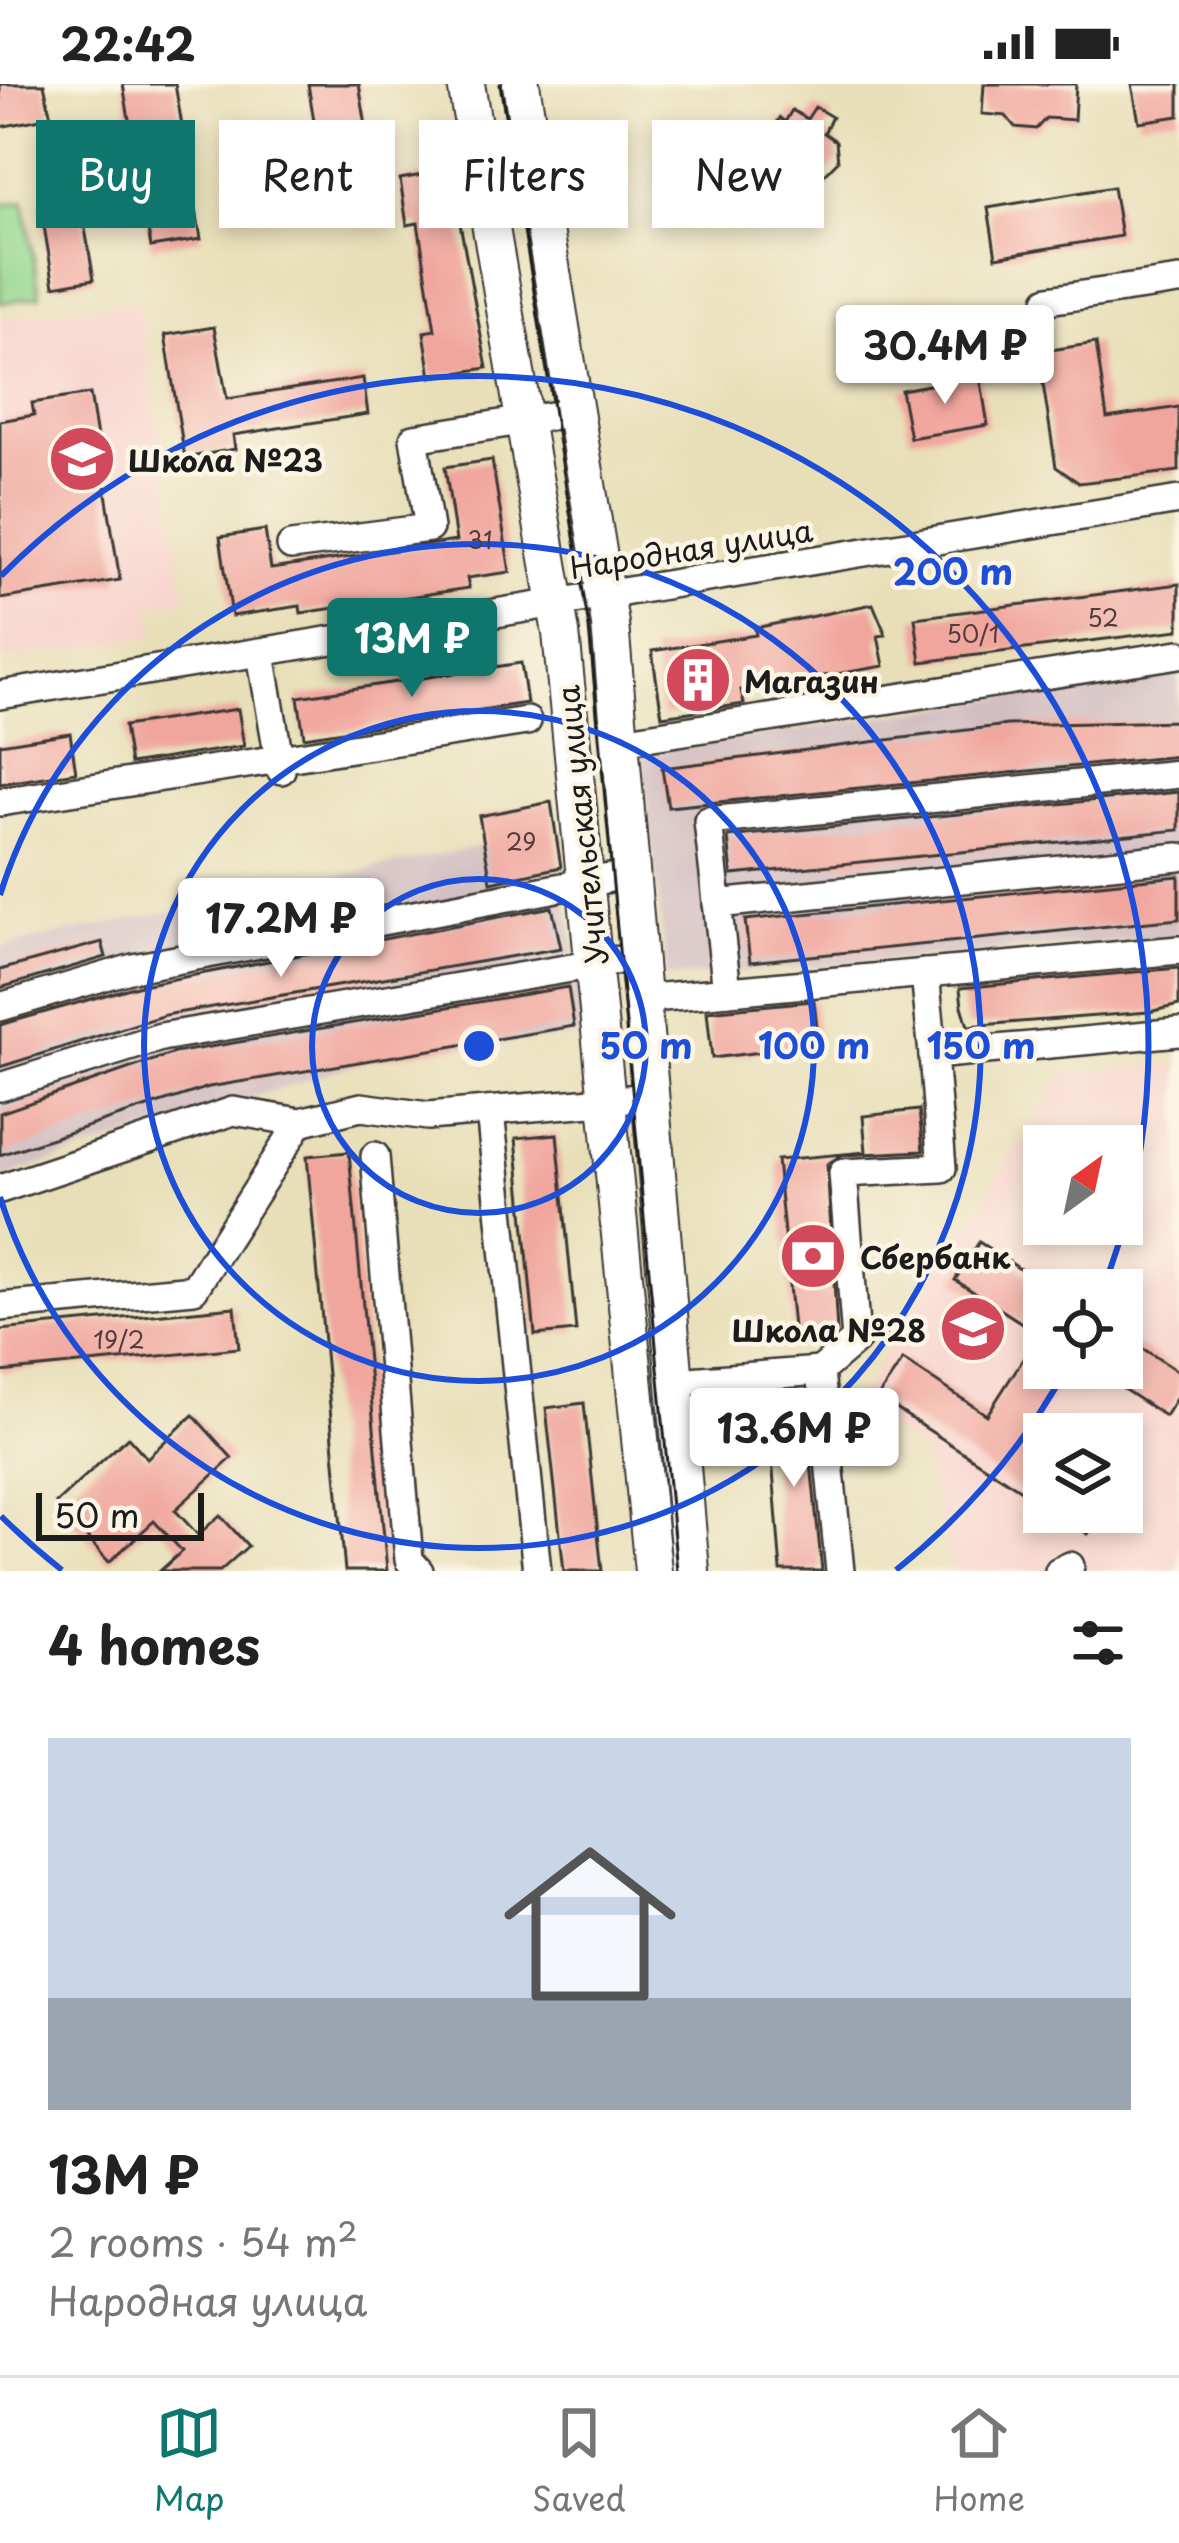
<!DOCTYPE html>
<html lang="en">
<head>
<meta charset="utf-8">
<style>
  :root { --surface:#fff; --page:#f6f6f6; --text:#222; --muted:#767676; --line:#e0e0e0; --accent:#0f766e }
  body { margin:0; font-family:"Playpen Sans",sans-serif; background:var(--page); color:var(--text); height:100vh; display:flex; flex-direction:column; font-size:45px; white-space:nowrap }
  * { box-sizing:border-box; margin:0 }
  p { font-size:39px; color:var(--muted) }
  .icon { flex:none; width:66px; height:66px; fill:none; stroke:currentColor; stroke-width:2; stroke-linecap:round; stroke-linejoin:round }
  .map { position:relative; height:1487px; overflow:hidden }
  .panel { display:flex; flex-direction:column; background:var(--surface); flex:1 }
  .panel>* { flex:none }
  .top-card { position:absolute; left:36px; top:36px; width:1107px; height:108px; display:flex; gap:24px }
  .needle { width:78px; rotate:33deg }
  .tools { position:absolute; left:1023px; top:1041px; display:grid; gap:24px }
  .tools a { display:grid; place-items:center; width:120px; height:120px; border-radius:0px; background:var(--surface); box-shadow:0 6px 18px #0003; font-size:60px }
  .scale { position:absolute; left:36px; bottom:30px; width:168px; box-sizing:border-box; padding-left:12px; border:6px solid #1c1c1c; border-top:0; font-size:33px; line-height:42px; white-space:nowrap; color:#1c1c1c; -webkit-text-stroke:9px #fcf5e5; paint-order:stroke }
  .price { position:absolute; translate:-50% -102px; padding:0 27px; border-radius:12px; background:#fff; color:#222; font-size:39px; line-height:78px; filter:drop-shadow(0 3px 6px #0008) }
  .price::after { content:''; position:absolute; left:50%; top:72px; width:36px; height:27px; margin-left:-18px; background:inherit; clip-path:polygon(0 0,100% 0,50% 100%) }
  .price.selected { background:var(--accent); color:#fff }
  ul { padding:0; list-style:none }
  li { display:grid; align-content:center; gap:24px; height:636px; padding:0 48px }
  li span { display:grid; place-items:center; height:372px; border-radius:0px; color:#555 }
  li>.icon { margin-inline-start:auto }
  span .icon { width:216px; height:216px; fill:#fffc; stroke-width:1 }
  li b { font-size:51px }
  h2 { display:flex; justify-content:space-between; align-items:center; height:144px; padding:0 48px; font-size:51px }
  .chip { padding:0 42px; border-radius:0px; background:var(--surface); box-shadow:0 6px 18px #0003; font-size:42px; line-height:108px }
  .chip.selected { background:var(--accent); color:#fff }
  .status { display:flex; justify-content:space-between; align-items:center; height:84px; padding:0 60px; background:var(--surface); direction:ltr }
  .status svg { height:33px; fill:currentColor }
  .dock { display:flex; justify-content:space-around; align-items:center; height:168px; border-top:3px solid var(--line); background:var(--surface); font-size:33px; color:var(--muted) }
  .dock a { display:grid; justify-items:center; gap:6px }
  .dock .selected { color:var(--accent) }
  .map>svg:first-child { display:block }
  .built { fill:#f7d0ca; fill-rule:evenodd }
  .industrial { fill:#d2bec2 }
  .green { fill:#94d78f; stroke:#587a56; stroke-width:3 }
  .building { fill:#f0a59d }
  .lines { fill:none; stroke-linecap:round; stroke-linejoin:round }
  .minor-casing { stroke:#3b3934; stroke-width:32 }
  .major-casing { stroke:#3b3934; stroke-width:40 }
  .minor { stroke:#fff; stroke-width:27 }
  .major { stroke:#fff; stroke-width:36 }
  .tram { stroke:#1c1c1c; stroke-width:3 }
  .ring { fill:none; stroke:#1d4ed8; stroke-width:6 }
  .labels { text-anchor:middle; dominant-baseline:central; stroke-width:9; stroke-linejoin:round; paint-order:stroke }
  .number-label { font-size:24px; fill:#513e3c }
  .poi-label { font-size:30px; font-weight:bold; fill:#1c1c1c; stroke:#fcf5e5; text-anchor:start }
  .street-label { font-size:30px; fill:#1c1c1c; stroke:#fcf5e5 }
  .centre { fill:#1d4ed8; stroke:#fcf5e5; stroke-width:6 }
  .ring-label { font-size:36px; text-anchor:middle; font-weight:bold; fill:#1d4ed8; stroke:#fcf5e5; stroke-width:9; stroke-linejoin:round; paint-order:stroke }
</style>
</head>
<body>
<div class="status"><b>22:42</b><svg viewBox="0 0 49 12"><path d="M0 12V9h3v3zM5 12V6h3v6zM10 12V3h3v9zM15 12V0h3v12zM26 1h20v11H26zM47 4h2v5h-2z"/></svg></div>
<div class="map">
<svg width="1179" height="1487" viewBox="0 0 1179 1487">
  <rect width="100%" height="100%" fill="#fcf5e5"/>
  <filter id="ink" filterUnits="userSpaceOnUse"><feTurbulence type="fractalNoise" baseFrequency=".00833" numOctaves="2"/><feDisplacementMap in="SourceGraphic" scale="24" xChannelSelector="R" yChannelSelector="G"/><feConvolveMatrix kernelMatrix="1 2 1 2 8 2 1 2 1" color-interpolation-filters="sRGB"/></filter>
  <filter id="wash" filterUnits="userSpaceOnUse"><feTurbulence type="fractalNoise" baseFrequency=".004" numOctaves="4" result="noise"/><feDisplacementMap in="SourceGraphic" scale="48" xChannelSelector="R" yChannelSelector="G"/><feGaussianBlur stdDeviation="2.7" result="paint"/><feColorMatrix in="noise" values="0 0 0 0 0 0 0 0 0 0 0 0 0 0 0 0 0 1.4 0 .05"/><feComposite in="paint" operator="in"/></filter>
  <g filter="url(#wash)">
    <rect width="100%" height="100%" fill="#e8dfb9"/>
    <g class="built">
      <polygon points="138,217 186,515 151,521 154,552 0,576 0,235"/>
      <path d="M1179,981V1487H951L925,1369L854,1320L1063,990ZM1044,1062H1122V1140H1044ZM1044,1206H1122V1284H1044ZM1044,1350H1122V1428H1044Z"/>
    </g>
    <g class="industrial">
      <polygon points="1179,586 1179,853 667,894 642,670"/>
      <polygon points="552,747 593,951 392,969 0,1094 0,863"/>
    </g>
    <polygon class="green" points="24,117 40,212 0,219 0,121"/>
    <g id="blocks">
      <g class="building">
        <polygon points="0,0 44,0 51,33 0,43"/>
        <polygon points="123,0 175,0 201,155 151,163"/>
        <polygon points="308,0 359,0 368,54 318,62"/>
        <polygon points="984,0 1076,0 1074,36 1046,34 1036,45 1015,43 1006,32 982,30"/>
        <polygon points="1132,0 1179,0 1179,32 1139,38"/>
        <polygon points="815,23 832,33 824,49 836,57 838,77 817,98 790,88 785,96 769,86 776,74 761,65 780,34 785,38 792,26 807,35"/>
        <polygon points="450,86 487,284 431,293 424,248 435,246 418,139 407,141 400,95"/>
        <polygon points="1113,103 1121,152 996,173 988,124"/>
        <polygon points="79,111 94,195 54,202 40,118"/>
        <polygon points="214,243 227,315 363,294 368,330 233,351 235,365 185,374 165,251"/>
        <polygon points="1096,259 1107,334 1179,323 1179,387 1079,399 1056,383 1038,268"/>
        <polygon points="980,292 988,341 910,354 901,306"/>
        <polygon points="90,310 120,496 0,515 0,337 34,331 32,319"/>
        <polygon points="492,376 510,488 467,494 469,504 301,529 300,522 232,532 220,453 265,446 271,485 456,457 445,383"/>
        <polygon points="1179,500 1179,546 921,578 915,534"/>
        <polygon points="873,520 886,551 878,552 884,582 741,606 744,620 662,632 652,567 756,551 755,544"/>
        <polygon points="521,579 527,619 304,653 298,613"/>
        <polygon points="238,625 244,662 130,680 124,642"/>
        <polygon points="1179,637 1179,672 668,723 662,684 1007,641"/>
        <polygon points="70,649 76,688 0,700 0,660"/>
        <polygon points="1179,708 1179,746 732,791 728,753"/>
        <polygon points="551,718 561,783 491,798 479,732"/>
        <polygon points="1179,792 1179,835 750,878 745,836"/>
        <polygon points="552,823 561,864 165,931 0,983 0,941 137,902"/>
        <polygon points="102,858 106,873 0,904 0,886"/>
        <polygon points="1179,884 1179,921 1149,928 968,942 962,922 960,904"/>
        <polygon points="568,903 574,942 209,1003 0,1071 0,1029 174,969"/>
        <polygon points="814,917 819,961 712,974 707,927"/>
        <polygon points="919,1026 923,1067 842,1071 827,1080 837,1248 794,1254 777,1076 866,1068 863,1032"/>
        <polygon points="557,1050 576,1247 535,1251 516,1054"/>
        <polygon points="349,1068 387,1487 345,1487 307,1072"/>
        <polygon points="979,1158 1044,1201 1044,1284 1070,1284 1024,1355 1044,1368 1044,1421 878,1313 903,1276 987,1331 1039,1250 955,1196"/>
        <polygon points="235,1223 239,1264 0,1288 0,1246"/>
        <polygon points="1122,1251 1179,1288 1179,1310 1165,1332 1091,1284 1122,1284"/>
        <polygon points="584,1319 602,1487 564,1487 546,1324"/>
        <polygon points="805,1321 822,1487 781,1487 768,1324"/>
        <polygon points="193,1331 232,1374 175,1426 198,1451 220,1431 248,1462 220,1487 160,1487 182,1467 154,1437 109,1478 56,1419 128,1353 147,1374"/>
        <polygon points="1055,1428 1102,1428 1088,1450"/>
      </g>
    </g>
  </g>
  <g filter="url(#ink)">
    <use href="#blocks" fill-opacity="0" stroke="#3b3934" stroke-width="3"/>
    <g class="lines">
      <g class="minor-casing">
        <g id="minor">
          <polyline points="1048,216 1179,197"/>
          <polyline points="291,462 429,444 414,354 576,328"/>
          <polyline points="261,570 281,686"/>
          <polyline points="0,611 1179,416"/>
          <polyline points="621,657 1179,570"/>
          <polyline points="0,718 527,637"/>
          <polyline points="717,820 1179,773"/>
          <polyline points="925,889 933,971 1179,948"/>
          <polyline points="727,907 708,737 1179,690"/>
          <polyline points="641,915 1179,866"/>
          <polyline points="0,923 133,884 631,790"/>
          <polyline points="0,1003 161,953 637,873"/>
          <polyline points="490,1027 537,1487"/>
          <polyline points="375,1072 409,1476 419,1487"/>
          <polyline points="0,1105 233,1027 300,1038"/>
          <polyline points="0,1223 194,1205 300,1038 361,1023 428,1032 651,1013"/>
          <polyline points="820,1287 856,1256 843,1089 942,1084 933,971"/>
          <polyline points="675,1298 820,1287 840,1487"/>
          <polyline points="1059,1487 1070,1482"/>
        </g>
      </g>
      <g class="major-casing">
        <g id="major">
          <polyline points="466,0 561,549 653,1487"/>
          <polyline points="521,0 610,540 691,1487"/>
        </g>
      </g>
      <use href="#minor" class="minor"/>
      <use href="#major" class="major"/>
      <polyline class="tram" points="500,0 589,544 677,1487"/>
    </g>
  </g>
  <g class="ring">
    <circle cx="479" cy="962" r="167"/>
    <circle cx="479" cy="962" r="335"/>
    <path d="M0 811A502 502 0 1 1 0 1113"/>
    <path d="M1065 1287A670 670 0 0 1 896 1486M62 1486A670 670 0 0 1 1 1432M1 492A670 670 0 0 1 1104 1202"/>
  </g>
  <defs>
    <g id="school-disc" transform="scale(3.45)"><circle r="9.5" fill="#d1495b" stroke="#fcf5e5"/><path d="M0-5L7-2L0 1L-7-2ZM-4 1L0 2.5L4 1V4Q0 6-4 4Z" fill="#fff"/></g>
    <g id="building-disc" transform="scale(3.45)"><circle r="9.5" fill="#d1495b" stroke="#fcf5e5"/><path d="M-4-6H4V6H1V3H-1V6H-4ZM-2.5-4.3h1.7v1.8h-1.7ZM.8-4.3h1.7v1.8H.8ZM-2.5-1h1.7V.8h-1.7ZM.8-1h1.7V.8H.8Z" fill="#fff"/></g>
    <g id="bank-disc" transform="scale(3.45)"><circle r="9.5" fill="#d1495b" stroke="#fcf5e5"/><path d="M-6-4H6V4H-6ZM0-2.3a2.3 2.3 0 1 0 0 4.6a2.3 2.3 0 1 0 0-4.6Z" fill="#fff"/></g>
  </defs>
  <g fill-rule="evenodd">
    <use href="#school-disc" x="82" y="375"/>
    <use href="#building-disc" x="698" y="596"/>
    <use href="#bank-disc" x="813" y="1172"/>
    <use href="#school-disc" x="973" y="1245"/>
  </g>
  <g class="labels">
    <g class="number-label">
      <text x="480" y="455">31</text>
      <text x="1103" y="533">52</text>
      <text x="973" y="549">50/1</text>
      <text x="521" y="757">29</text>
      <text x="119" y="1255">19/2</text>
    </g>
    <g class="poi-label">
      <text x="128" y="375">Школа №23</text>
      <text x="744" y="596">Магазин</text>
      <text x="860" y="1172">Сбербанк</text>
      <text x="926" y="1245" text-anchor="end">Школа №28</text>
    </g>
    <g class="street-label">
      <text transform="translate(691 464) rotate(-9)">Народная улица</text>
      <text transform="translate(581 741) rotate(-96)">Учительская улица</text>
    </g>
  </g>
  <circle cx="479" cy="962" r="18" class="centre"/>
  <g class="ring-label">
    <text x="953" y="501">200 m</text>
    <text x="646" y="975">50 m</text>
    <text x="814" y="975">100 m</text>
    <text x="981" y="975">150 m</text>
  </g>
</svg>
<div class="tools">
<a><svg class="needle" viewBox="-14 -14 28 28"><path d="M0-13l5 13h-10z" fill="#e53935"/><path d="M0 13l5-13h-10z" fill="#767676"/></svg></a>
<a><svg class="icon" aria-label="locate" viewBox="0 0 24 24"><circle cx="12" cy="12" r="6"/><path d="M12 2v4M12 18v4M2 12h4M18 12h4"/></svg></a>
<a><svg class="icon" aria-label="layers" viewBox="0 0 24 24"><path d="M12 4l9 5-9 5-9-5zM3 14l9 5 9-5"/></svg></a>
</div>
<div class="scale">50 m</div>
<b class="price" style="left:945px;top:323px">30.4M ₽</b>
<b class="price selected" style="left:412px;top:616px">13M ₽</b>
<b class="price" style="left:281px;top:896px">17.2M ₽</b>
<b class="price" style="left:794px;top:1406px">13.6M ₽</b>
<div class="top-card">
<a class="chip selected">Buy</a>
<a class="chip">Rent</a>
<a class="chip">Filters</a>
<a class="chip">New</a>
</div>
</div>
<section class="panel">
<h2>4 homes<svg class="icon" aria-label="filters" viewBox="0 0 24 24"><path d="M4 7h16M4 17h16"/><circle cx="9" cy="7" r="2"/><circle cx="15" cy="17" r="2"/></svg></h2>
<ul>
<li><span style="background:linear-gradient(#c9d6e8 70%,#9aa5b1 0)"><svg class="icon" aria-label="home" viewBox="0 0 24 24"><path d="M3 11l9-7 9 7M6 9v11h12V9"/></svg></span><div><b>13M ₽</b><p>2 rooms · 54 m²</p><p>Народная улица</p></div></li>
</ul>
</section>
<nav class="dock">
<a class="selected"><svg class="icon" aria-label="map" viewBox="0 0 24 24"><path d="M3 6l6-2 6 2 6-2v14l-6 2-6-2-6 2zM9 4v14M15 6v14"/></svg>Map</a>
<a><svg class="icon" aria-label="saved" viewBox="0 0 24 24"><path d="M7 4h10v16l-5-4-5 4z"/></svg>Saved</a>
<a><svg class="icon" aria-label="home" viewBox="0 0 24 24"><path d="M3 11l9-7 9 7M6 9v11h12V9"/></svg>Home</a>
</nav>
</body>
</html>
